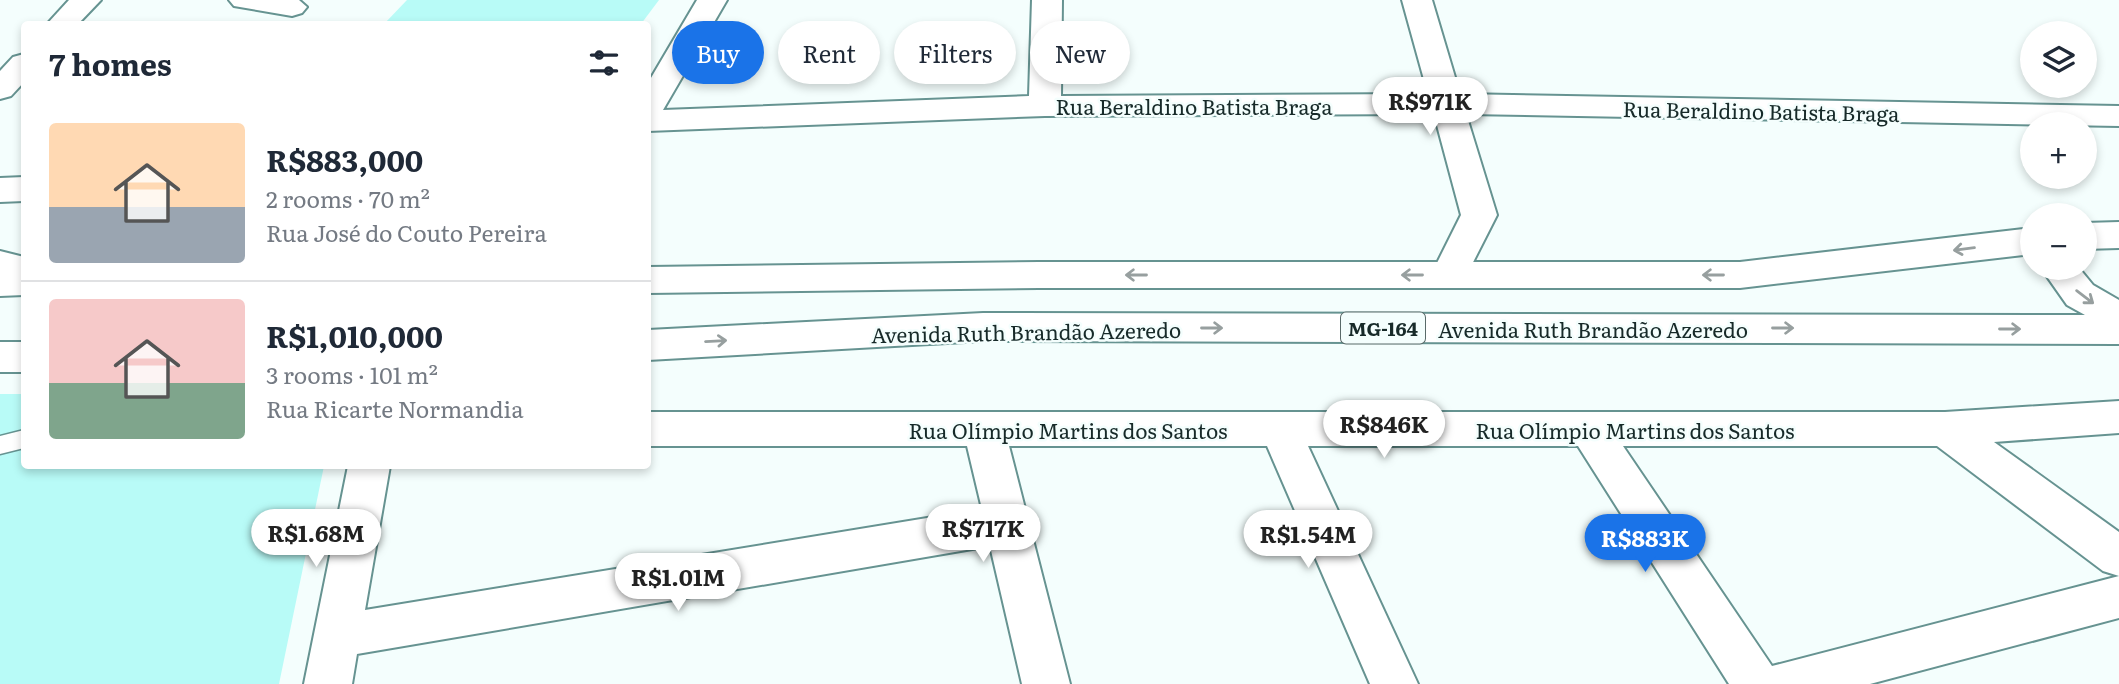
<!DOCTYPE html>
<html lang="en">
<head>
<meta charset="utf-8">
<style>
  :root { --surface:#fff; --page:#f2f2f3; --text:#1f2937; --muted:#747a83; --line:#e0e1e3; --accent:#1a73e8 }
  body { margin:0; font-family:Literata,serif; background:var(--page); color:var(--text); height:100vh; display:flex; flex-direction:column; font-size:26px; white-space:nowrap }
  * { box-sizing:border-box; margin:0 }
  p { font-size:23px; color:var(--muted) }
  .icon { flex:none; width:38px; height:38px; fill:none; stroke:currentColor; stroke-width:2; stroke-linecap:round; stroke-linejoin:round }
  .map { position:relative; flex:1; overflow:hidden }
  .side { position:absolute; left:21px; top:21px; width:630px; height:448px; display:flex; flex-direction:column; background:var(--surface); border-radius:7px; box-shadow:0 4px 10px #0003 }
  .side>* { flex:none }
  .banner { position:absolute; left:672px; top:21px; width:665px; height:63px; display:flex; gap:14px }
  .controls { position:absolute; left:2020px; top:21px; display:grid; gap:14px }
  .controls a { display:grid; place-items:center; width:77px; height:77px; border-radius:50%; background:var(--surface); box-shadow:0 4px 10px #0003; font-size:35px }
  .price { position:absolute; translate:-50% -60px; padding:0 16px; border-radius:24px; background:#fff; color:#222; font-size:23px; line-height:46px; filter:drop-shadow(0 2px 4px #0008) }
  .price::after { content:''; position:absolute; left:50%; top:42px; width:21px; height:16px; margin-left:-10px; background:inherit; clip-path:polygon(0 0,100% 0,50% 100%) }
  .price.selected { background:var(--accent); color:#fff }
  ul { padding:0; list-style:none }
  li { display:flex; align-items:center; gap:21px; height:175px; padding:0 28px }
  li+li { border-top:2px solid var(--line) }
  li span { display:grid; place-items:center; flex:none; width:196px; height:140px; border-radius:7px; color:#555 }
  li>.icon { margin-inline-start:auto }
  span .icon { width:84px; height:84px; fill:#fffc; stroke-width:1 }
  li b { font-size:30px }
  h2 { display:flex; justify-content:space-between; align-items:center; height:84px; padding:0 28px; font-size:30px }
  .pill { padding:0 24px; border-radius:32px; background:var(--surface); box-shadow:0 4px 10px #0003; font-size:24px; line-height:63px }
  .pill.selected { background:var(--accent); color:#fff }
  .map>svg:first-child { display:block }
  .green { fill:#b8fbf7 }
  .lines { fill:none; stroke-linecap:round; stroke-linejoin:round }
  .lane-casing { stroke:#669391; stroke-width:3 }
  .street-casing { stroke:#669391; stroke-width:4 }
  .primary-casing { stroke:#669391; stroke-width:4 }
  .lane { fill:#fff; fill-rule:evenodd }
  .street { fill:#fff; fill-rule:evenodd }
  .primary { fill:#fff; fill-rule:evenodd }
  .oneway { stroke:#979f9f }
  .labels { text-anchor:middle; dominant-baseline:central; stroke-width:5; stroke-linejoin:round; paint-order:stroke }
  .shield { fill:#f4fefd; stroke:#596a69; stroke-width:2 }
  .shield-label { font-size:19px; font-weight:bold; fill:#172a29 }
  .street-label { font-size:21px; fill:#172a29; stroke:#f4fefd }
</style>
</head>
<body>
<div class="map">
<svg width="2119" height="684" viewBox="0 0 2119 684">
  <rect width="100%" height="100%" fill="#f4fefd"/>
  <g class="green">
    <polygon points="407,0 659,0 641,24 384,24"/>
    <polygon points="0,394 24,394 24,466 324,466 279,684 0,684"/>
  </g>
  <g class="lines">
    <g class="lane-casing">
      <polygon id="lane" points="24,430 24,448 0,454 0,436"/>
    </g>
    <g class="street-casing">
      <g id="street">
        <polygon points="69,0 101,0 78,24 47,24"/>
        <polygon points="229,0 299,0 307,7 302,13 292,16 234,6"/>
        <polygon points="697,0 727,0 663,110 1029,96 1032,0 1062,0 1061,96 1428,94 1402,0 1432,0 1460,94 2119,106 2119,126 1466,114 1497,215 1462,284 1449,288 1436,284 1431,275 1461,215 1434,114 1045,116 648,131 648,83"/>
        <polygon points="24,54 24,82 11,96 0,99 0,71 13,57"/>
        <polygon points="24,177 24,201 0,202 0,178"/>
        <polygon points="0,251 24,257 24,283 0,277"/>
        <path d="M2119,401V433L1994,442L2119,532V618L1870,684H1729L1578,446H1308L1418,684H1370L1267,446H1009L1070,684H1022L990,546L357,654L352,684H304L348,466H390L365,610L982,509L967,446H648V412H1945ZM1623,446H1937L2103,571L2119,576L1772,666Z"/>
      </g>
    </g>
    <g class="primary-casing">
      <g id="primary">
        <polygon points="2119,222 2119,248 2084,249 2084,223"/>
        <polygon points="2032,228 2032,254 1740,288 1039,288 648,293 648,267 1039,262 1740,262"/>
        <polygon points="0,268 24,269 24,295 0,296"/>
        <polygon points="2041,268 2079,268 2093,285 2119,300 2119,344 983,341 648,360 648,330 983,313 2085,315 2067,305"/>
        <rect x="0" y="342" width="24" height="30"/>
      </g>
    </g>
    <use href="#lane" class="lane"/>
    <use href="#street" class="street"/>
    <use href="#primary" class="primary"/>
  </g>
  <defs><path id="oneway-shaft" d="M-6 0H5M1.5-3L5.5 0L1.5 3" fill="none" stroke-width="1.6" stroke-linecap="round" stroke-linejoin="round" transform="scale(1.75)"/></defs>
  <g class="oneway">
    <use href="#oneway-shaft" transform="translate(1964 249) rotate(173)"/>
    <use href="#oneway-shaft" transform="translate(1136 275) rotate(-180)"/>
    <use href="#oneway-shaft" transform="translate(1412 275) rotate(-180)"/>
    <use href="#oneway-shaft" transform="translate(1713 275) rotate(-180)"/>
    <use href="#oneway-shaft" transform="translate(2085 297) rotate(37)"/>
    <use href="#oneway-shaft" transform="translate(1212 328)"/>
    <use href="#oneway-shaft" transform="translate(1783 328)"/>
    <use href="#oneway-shaft" transform="translate(2010 329)"/>
    <use href="#oneway-shaft" transform="translate(716 341) rotate(-3)"/>
  </g>
  <g class="labels">
    <rect class="shield" x="1341" y="312.5" width="84" height="31" rx="5"/>
    <g class="shield-label">
      <text x="1383" y="328">MG-164</text>
    </g>
    <g class="street-label">
      <text x="1194" y="105">Rua Beraldino Batista Braga</text>
      <text transform="translate(1761 110) rotate(1)">Rua Beraldino Batista Braga</text>
      <text x="1593" y="328">Avenida Ruth Brandão Azeredo</text>
      <text transform="translate(1026 331) rotate(-1)">Avenida Ruth Brandão Azeredo</text>
      <text x="1068" y="429">Rua Olímpio Martins dos Santos</text>
      <text x="1635" y="429">Rua Olímpio Martins dos Santos</text>
    </g>
  </g>
</svg>
<div class="controls">
<a><svg class="icon" aria-label="layers" viewBox="0 0 24 24"><path d="M12 4l9 5-9 5-9-5zM3 14l9 5 9-5"/></svg></a>
<a>+</a>
<a>−</a>
</div>
<b class="price" style="left:1430px;top:137px">R$971K</b>
<b class="price" style="left:1384px;top:460px">R$846K</b>
<b class="price" style="left:983px;top:564px">R$717K</b>
<b class="price" style="left:316px;top:569px">R$1.68M</b>
<b class="price" style="left:1308px;top:570px">R$1.54M</b>
<b class="price selected" style="left:1645px;top:574px">R$883K</b>
<b class="price" style="left:678px;top:613px">R$1.01M</b>
<div class="banner">
<a class="pill selected">Buy</a>
<a class="pill">Rent</a>
<a class="pill">Filters</a>
<a class="pill">New</a>
</div>
<section class="side">
<h2>7 homes<svg class="icon" aria-label="filters" viewBox="0 0 24 24"><path d="M4 7h16M4 17h16"/><circle cx="9" cy="7" r="2"/><circle cx="15" cy="17" r="2"/></svg></h2>
<ul>
<li><span style="background:linear-gradient(#ffd9b3 60%,#9aa5b1 0)"><svg class="icon" aria-label="home" viewBox="0 0 24 24"><path d="M3 11l9-7 9 7M6 9v11h12V9"/></svg></span><div><b>R$883,000</b><p>2 rooms · 70 m²</p><p>Rua José do Couto Pereira</p></div></li>
<li><span style="background:linear-gradient(#f6c9c9 60%,#7fa58c 0)"><svg class="icon" aria-label="home" viewBox="0 0 24 24"><path d="M3 11l9-7 9 7M6 9v11h12V9"/></svg></span><div><b>R$1,010,000</b><p>3 rooms · 101 m²</p><p>Rua Ricarte Normandia</p></div></li>
</ul>
</section>
</div>
</body>
</html>
